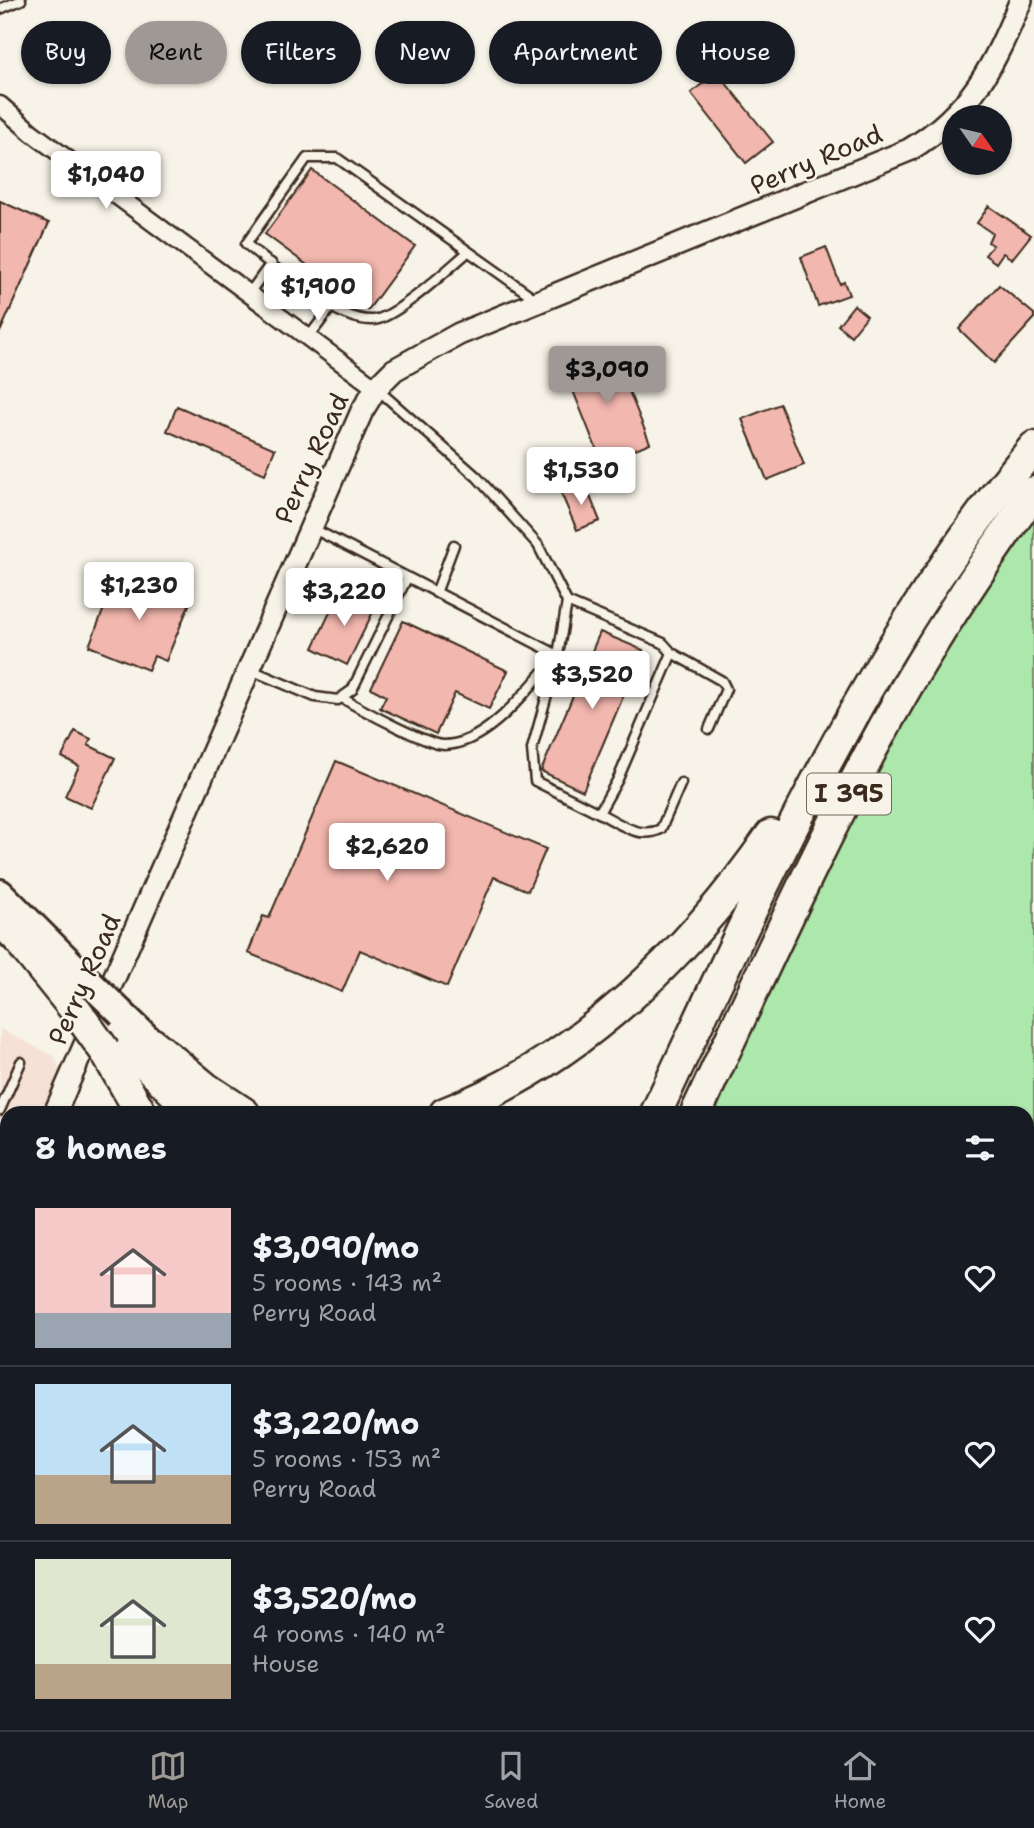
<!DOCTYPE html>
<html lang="en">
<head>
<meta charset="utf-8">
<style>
  :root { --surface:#171b24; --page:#20242c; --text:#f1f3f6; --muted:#9ea1a6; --line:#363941; --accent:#9f9995 }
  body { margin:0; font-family:"Shantell Sans",sans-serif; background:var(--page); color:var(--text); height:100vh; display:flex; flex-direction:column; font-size:26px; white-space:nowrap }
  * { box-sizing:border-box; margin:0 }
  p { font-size:23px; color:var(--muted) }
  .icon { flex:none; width:38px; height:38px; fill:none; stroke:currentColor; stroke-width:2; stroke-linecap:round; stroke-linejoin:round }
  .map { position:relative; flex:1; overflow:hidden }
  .details { position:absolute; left:0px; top:1106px; width:1034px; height:625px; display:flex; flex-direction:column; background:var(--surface); border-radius:21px 21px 0 0; box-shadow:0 2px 5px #0004 }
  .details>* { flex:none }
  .banner { position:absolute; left:21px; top:21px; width:992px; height:63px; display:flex; gap:14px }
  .needle { width:46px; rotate:124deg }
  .controls { position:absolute; left:942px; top:105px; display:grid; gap:14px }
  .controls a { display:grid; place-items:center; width:70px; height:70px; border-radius:50%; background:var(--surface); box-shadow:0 2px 5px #0004; font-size:35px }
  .price { position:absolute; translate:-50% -60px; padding:0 16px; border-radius:7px; background:#fff; color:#222; font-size:23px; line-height:46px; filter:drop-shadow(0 2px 4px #0008) }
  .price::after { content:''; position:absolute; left:50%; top:42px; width:21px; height:16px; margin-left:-10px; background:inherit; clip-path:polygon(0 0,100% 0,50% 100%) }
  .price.on { background:var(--accent); color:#111 }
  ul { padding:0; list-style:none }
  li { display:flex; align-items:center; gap:21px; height:175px; padding:0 35px }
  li+li { border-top:2px solid var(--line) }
  li span { display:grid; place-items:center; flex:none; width:196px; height:140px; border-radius:0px; color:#555 }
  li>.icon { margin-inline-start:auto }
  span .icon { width:84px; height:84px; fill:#fffc; stroke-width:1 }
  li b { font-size:30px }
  h2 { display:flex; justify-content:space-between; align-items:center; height:84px; padding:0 35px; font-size:30px }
  .chip { padding:0 24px; border-radius:32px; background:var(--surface); box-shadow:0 2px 5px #0004; font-size:24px; line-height:63px }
  .chip.on { background:var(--accent); color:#111 }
  .menu { display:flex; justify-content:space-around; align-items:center; height:98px; border-top:2px solid var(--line); background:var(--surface); font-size:19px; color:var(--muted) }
  .menu a { display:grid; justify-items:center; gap:4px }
  .menu .on { color:var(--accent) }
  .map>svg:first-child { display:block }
  .built { fill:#f6e1d7 }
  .green { fill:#ace7ac; stroke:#748865; stroke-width:2 }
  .building { fill:#f2b7ae; stroke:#3b2a1e; stroke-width:2 }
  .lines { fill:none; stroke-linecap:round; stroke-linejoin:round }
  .service-casing { stroke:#3b2a1e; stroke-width:13 }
  .minor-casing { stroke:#3b2a1e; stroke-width:21 }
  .tertiary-casing { stroke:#3b2a1e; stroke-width:26 }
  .trunk-casing { stroke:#3b2a1e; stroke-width:32 }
  .motorway-casing { stroke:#3b2a1e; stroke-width:35 }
  .path { stroke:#3b2a1e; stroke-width:2.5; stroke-dasharray:2 5; stroke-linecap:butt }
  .service { stroke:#f7f3e8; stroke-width:8 }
  .minor { stroke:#f7f3e8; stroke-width:16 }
  .tertiary { stroke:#f7f3e8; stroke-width:21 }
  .trunk { stroke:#f7f3e8; stroke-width:26 }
  .motorway { stroke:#f7f3e8; stroke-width:30 }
  .trunk-bridge-casing { stroke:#3b2a1e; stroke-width:32; stroke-linecap:butt }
  .motorway-bridge-casing { stroke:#3b2a1e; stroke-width:35; stroke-linecap:butt }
  .trunk-bridge { stroke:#f7f3e8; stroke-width:26 }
  .motorway-bridge { stroke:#f7f3e8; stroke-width:30 }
  .labels { text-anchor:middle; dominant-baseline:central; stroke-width:5; stroke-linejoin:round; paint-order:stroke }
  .shield { fill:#f7f3e8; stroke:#73665b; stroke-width:2 }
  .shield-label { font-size:24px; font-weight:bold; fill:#3b2a1e }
  .street-label { font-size:26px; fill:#3b2a1e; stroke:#f7f3e8 }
</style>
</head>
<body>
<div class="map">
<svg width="1034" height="1730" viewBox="0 0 1034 1730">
  <rect width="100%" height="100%" fill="#f7f3e8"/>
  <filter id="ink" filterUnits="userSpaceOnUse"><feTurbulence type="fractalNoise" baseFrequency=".0143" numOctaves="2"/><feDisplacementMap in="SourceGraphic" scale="14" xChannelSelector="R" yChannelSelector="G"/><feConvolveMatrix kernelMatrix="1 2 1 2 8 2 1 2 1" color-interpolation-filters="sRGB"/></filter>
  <g filter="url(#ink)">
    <polygon class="built" points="0,1029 54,1056 79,1113 7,1113 7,1724 232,1724 235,1730 0,1730"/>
    <g class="green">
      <polygon points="1034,514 1034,1730 803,1730 800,1724 1027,1724 1027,1113 715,1113 804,906 893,738 989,580"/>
      <polygon points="468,1724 722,1724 723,1730 466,1730"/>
    </g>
    <g class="building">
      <polygon points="717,72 773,142 746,163 691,93"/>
      <polygon points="312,170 415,246 368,310 265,234"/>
      <polygon points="0,201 49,223 0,332"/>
      <polygon points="989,206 1031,235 1012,259 1003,253 996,263 985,255 993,245 988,242 992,233 977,223"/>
      <polygon points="826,247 840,284 844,282 849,295 818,306 801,257"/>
      <polygon points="999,285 1034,314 1034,319 994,363 959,329"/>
      <polygon points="854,305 867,316 851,336 838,325"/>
      <polygon points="612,349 650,443 602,463 564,368"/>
      <polygon points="780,404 804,465 767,480 742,419"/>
      <polygon points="177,406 275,449 265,474 167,431"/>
      <polygon points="585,484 600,521 577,530 561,493"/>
      <polygon points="119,571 191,600 166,661 154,656 148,670 89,646"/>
      <polygon points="340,591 375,608 347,665 313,648"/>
      <polygon points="403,621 508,671 489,709 455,693 436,734 380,708 386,696 371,688"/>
      <polygon points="600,632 643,650 583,791 541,771"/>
      <polygon points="75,731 91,739 88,745 115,758 91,808 65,796 79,766 62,757"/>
      <polygon points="336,761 546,849 528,891 494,877 447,987 360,950 342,992 248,953 263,916 269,918"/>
    </g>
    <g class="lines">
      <g class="service-casing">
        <g id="service">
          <polyline points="0,9 21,0"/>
          <path d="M468,252C450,267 395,319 373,320C335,322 275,267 246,244L307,158H337L537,300"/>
          <polyline points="248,295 271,263"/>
          <polyline points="308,338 332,306"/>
          <polyline points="312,528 558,655 567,602 538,545 477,477 376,388"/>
          <polyline points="436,593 454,545"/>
          <polyline points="672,653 722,681 726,689 709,729"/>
          <polyline points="558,655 532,749 535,781 599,813 618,779 672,653 663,643 567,602"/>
          <polyline points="251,670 315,697 338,700 352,690 407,578"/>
          <path d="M342,698C359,708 427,745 444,745C488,745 529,687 556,657"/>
          <path d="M599,813C619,823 639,840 661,829L681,783"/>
          <polyline points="0,1110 21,1062"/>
          <polyline points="0,1136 7,1141"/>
          <polyline points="0,1360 7,1378"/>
          <polyline points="0,1534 7,1531"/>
          <polyline points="0,1618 7,1615"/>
          <polyline points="0,1665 7,1684"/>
          <polyline points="22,1724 24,1730"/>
        </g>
      </g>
      <g class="minor-casing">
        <polyline id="minor" points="0,105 31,132 376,388"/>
      </g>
      <g class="tertiary-casing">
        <g id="tertiary">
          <path d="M55,1113L362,411L376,388L394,370L459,334L909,150C972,112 994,65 1021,0"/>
          <polyline points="0,1239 7,1223"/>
        </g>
      </g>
      <g class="trunk-casing">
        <g id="trunk">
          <polyline points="0,893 89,982"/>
          <polyline points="0,923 25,948"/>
          <polyline points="122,1014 153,1044"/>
        </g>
      </g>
      <g class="motorway-casing">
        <g id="motorway">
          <polyline points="25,948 76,1011"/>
          <polyline points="114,1032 194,1113"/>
          <polyline points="153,1044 206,1088 244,1113"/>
          <polyline points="105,1051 141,1113"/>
          <path d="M445,1113C580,1061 690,952 771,835"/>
          <path d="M656,1113C765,881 868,646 1034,447"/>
          <path d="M696,1113C761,975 823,835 898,702C939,629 986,560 1034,492"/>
          <polyline points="763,1724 766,1730"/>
          <polyline points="321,1730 322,1724"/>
          <polyline points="367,1730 370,1724"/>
          <polyline points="408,1730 411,1724"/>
          <polyline points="433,1730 436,1724"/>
        </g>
      </g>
      <g class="path">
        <polyline points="1027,1476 1034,1478"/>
        <polyline points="1027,1581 1034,1582"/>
      </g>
      <use href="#service" class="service"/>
      <use href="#minor" class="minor"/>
      <use href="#tertiary" class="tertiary"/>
      <use href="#trunk" class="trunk"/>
      <use href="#motorway" class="motorway"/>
      <g class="trunk-bridge-casing">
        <polyline id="trunk-bridge" points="89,982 122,1014"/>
      </g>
      <g class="motorway-bridge-casing">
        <polyline id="motorway-bridge" points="76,1011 105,1051"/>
      </g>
      <use href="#trunk-bridge" class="trunk-bridge"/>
      <use href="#motorway-bridge" class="motorway-bridge"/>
    </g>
  </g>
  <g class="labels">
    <rect class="shield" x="807" y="773.5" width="84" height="41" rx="5"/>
    <g class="shield-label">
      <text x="849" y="794">I 395</text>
    </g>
    <g class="street-label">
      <text transform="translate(816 159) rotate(-23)">Perry Road</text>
      <text transform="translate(311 458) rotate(-65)">Perry Road</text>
      <text transform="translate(84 979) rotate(-66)">Perry Road</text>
    </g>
  </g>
</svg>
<div class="controls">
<a><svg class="needle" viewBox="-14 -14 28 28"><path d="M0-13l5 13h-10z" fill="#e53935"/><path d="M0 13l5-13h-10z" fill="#9ea1a6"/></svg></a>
</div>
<b class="price" style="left:106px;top:211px">$1,040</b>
<b class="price" style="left:318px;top:323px">$1,900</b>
<b class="price on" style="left:607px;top:406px">$3,090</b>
<b class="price" style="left:581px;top:507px">$1,530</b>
<b class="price" style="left:139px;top:622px">$1,230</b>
<b class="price" style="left:344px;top:628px">$3,220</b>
<b class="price" style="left:592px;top:711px">$3,520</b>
<b class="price" style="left:387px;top:883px">$2,620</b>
<div class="banner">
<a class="chip">Buy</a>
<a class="chip on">Rent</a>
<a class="chip">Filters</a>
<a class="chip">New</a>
<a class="chip">Apartment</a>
<a class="chip">House</a>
</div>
<section class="details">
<h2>8 homes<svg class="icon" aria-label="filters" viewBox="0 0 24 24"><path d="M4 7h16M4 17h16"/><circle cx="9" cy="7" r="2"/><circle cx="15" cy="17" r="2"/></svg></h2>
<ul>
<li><span style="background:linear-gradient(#f6c9c9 75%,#9aa5b1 0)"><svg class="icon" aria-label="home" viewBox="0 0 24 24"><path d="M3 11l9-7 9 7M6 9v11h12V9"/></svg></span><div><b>$3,090/mo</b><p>5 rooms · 143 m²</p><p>Perry Road</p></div><svg class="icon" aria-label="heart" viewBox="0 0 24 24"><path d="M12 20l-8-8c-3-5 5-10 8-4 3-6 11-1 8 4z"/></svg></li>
<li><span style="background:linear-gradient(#bfe0f5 65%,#b9a48a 0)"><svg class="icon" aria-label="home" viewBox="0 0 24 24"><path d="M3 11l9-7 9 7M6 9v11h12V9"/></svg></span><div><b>$3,220/mo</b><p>5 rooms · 153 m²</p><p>Perry Road</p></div><svg class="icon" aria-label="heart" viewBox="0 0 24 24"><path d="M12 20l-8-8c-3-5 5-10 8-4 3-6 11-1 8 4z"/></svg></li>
<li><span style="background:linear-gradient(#dfe7d0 75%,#b9a48a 0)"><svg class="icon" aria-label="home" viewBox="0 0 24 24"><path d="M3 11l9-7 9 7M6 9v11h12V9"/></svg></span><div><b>$3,520/mo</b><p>4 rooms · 140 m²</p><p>House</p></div><svg class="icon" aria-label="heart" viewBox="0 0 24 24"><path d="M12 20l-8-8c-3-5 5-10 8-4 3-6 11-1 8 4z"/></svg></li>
</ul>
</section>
</div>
<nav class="menu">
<a class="on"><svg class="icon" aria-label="map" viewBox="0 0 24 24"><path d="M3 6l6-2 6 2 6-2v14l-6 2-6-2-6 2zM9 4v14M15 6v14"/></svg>Map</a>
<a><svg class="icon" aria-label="saved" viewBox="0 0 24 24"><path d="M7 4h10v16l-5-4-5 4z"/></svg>Saved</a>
<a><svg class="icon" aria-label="home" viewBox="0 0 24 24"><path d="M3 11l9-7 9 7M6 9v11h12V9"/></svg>Home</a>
</nav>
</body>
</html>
